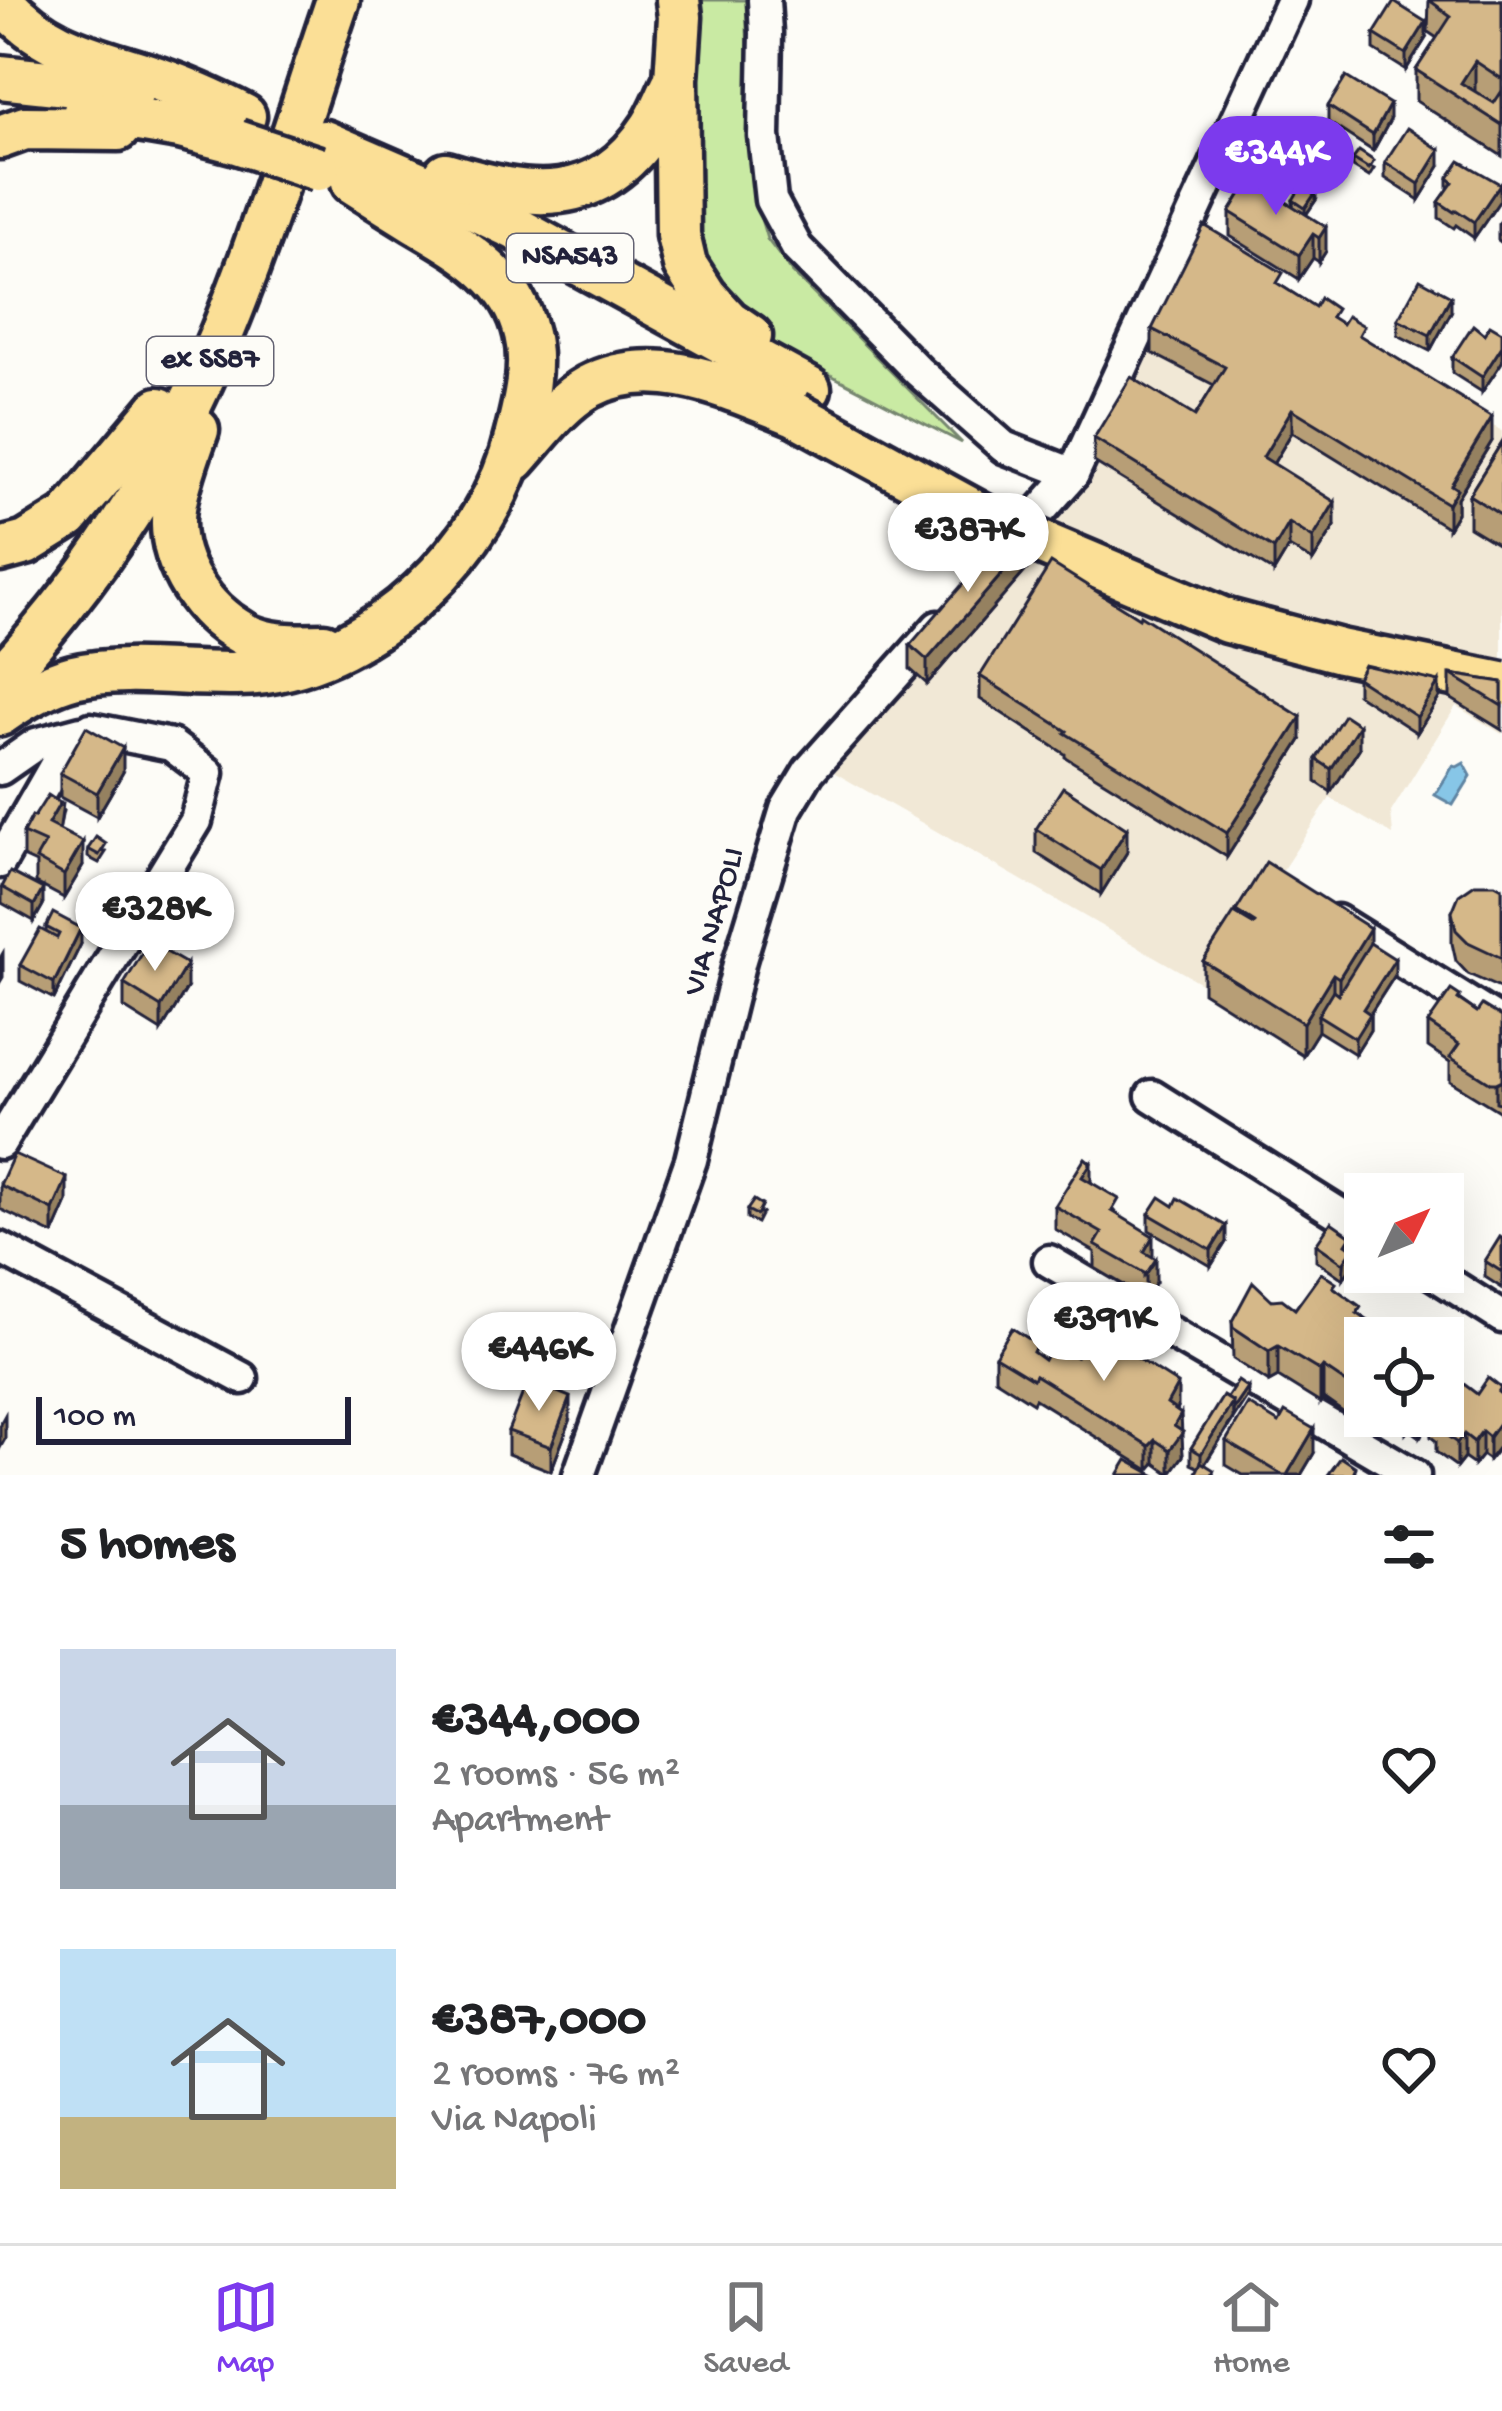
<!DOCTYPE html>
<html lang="en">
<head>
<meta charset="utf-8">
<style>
  :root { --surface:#fff; --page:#f6f6f6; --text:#202124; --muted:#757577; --line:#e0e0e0; --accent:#7c3aed }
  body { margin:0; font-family:"Gochi Hand",sans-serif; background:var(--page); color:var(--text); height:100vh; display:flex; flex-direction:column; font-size:45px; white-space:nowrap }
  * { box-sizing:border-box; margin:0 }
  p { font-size:39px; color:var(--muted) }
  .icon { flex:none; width:66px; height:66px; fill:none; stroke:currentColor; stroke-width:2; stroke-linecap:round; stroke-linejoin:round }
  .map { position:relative; height:1475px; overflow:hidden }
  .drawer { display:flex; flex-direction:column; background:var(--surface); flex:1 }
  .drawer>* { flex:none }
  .needle { width:78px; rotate:47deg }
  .buttons { position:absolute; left:1344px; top:1173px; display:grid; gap:24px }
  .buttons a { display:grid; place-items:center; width:120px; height:120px; border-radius:0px; background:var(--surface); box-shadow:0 12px 48px #0002; font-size:60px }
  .scale { position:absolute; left:36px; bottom:30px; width:315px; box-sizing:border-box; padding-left:12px; border:6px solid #22223b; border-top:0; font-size:33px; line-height:42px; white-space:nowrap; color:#22223b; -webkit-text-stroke:9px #fdfcf7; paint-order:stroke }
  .price { position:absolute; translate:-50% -102px; padding:0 27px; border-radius:42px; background:#fff; color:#222; font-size:39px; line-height:78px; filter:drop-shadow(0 3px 6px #0008) }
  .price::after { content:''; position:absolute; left:50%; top:72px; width:36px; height:27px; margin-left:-18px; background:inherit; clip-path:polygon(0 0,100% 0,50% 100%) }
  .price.selected { background:var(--accent); color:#fff }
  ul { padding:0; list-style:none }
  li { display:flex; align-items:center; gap:36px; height:300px; padding:0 60px }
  li span { display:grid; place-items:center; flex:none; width:336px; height:240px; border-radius:0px; color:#555 }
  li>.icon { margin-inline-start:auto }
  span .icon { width:144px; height:144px; fill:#fffc; stroke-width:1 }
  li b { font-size:51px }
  h2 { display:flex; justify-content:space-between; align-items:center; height:144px; padding:0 60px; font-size:51px }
  .tabs { display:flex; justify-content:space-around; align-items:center; height:168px; border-top:3px solid var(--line); background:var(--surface); font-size:33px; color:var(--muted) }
  .tabs a { display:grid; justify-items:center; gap:6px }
  .tabs .selected { color:var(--accent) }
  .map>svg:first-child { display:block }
  .built { fill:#f1e8d6 }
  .green { fill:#c9eaa3; stroke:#76866f; stroke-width:3 }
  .water { fill:#87c6e7; stroke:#5f84a2; stroke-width:3 }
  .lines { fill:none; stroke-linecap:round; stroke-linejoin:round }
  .minor-casing { stroke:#22223b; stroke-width:39 }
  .highway-casing { stroke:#22223b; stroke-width:51 }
  .minor { stroke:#fdfcf7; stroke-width:30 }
  .highway { stroke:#fbdf96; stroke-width:42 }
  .highway-bridge-casing { stroke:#22223b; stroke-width:51; stroke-linecap:butt }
  .highway-bridge { stroke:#fbdf96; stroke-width:42 }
  .wall { fill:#b79e76; stroke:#22223b; stroke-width:3 }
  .shaded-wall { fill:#958160; stroke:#22223b; stroke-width:3 }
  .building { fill:#d5b889; stroke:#22223b; stroke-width:3 }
  .labels { text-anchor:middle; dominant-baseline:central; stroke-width:10; stroke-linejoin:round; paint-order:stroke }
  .shield { fill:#fdfcf7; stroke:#646373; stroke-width:3 }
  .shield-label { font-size:30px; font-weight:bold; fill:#22223b }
  .street-label { font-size:33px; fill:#22223b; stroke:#fdfcf7 }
</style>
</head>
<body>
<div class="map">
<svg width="1502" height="1475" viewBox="0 0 1502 1475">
  <rect width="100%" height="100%" fill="#fdfcf7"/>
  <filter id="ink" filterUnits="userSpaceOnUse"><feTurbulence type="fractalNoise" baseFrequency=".00833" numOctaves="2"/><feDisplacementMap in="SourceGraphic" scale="24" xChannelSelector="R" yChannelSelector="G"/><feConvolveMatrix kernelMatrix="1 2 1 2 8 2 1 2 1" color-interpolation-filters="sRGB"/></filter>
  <g filter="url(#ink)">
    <polygon class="built" points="1203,245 1502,431 1502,734 1456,706 1391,812 1393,835 1330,798 1206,986 830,770 846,744 1127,397"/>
    <polygon class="green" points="690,0 746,0 753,192 767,239 792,272 962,443 771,344 722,304 694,265"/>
    <polygon class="water" points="1464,763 1471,776 1453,805 1435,795 1453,766 1457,767"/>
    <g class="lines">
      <g class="minor-casing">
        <g id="minor">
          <polyline points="764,0 766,33 764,136 771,200 797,248 918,371 1004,447 1073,474"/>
          <polyline points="1009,546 1073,474 1292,0"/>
          <polyline points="0,769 36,744 81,732"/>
          <polyline points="0,862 63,752 91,729 171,745 208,773 196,821 0,1143"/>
          <polyline points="1337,921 1502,1024"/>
          <polyline points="1152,1096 1365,1230"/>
          <polyline points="0,1248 242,1378"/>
          <polyline points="1049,1261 1414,1475"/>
          <polyline points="1431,1272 1502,1317"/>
          <polyline points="579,1475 691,1160 740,960 786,809 809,771 938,627"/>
        </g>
      </g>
      <g class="highway-casing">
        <g id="highway">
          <path d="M1,0C47,52 96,58 158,79C188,89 216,102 244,116"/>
          <polyline points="678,0 680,17 676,79 678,235 685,265 705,296 728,321 750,336"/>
          <polyline points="0,77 132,91"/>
          <polyline points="85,111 180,127 237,142"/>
          <polyline points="0,137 25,128 118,129"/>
          <polyline points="324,142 437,191 515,228 809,389"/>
          <path d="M446,174C529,199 598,210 652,127C660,115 666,99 673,85"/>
          <path d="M197,430C189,452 173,498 173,520C172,566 203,611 242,633C265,647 298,646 324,645"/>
          <path d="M515,459C537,435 559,403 588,387C656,351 731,389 795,414"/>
          <polyline points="0,550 26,543 68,517 159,409"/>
          <path d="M0,679C71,602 131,520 179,427C248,292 289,143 338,0"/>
          <path d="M0,714C23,698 46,684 73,677C132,663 196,678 256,673C373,662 492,547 517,434C525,403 534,366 526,334C513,276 462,249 415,221C394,208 373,195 353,182"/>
        </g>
      </g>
      <use href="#minor" class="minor"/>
      <use href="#highway" class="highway"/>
      <g class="highway-bridge-casing">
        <g id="highway-bridge">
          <polyline points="237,142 318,169"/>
          <polyline points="795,414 997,524 1227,621 1340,651 1502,684"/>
        </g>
      </g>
      <use href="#highway-bridge" class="highway-bridge"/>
    </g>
    <g class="wall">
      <polygon points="1429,0 1502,0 1502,156 1416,101 1416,70 1437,38 1428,32"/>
      <polygon points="1374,34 1426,38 1406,70 1374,50"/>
      <polygon points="1328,106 1390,120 1373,151 1328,122"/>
      <polygon points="1353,159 1374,169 1369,177 1353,167"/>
      <polygon points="1385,162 1440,166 1419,200 1385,178"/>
      <polygon points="1251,176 1247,184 1293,206 1293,200 1316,200 1306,215 1326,251 1319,262 1313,258 1299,279 1230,236 1230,212 1242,192 1230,188 1230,180"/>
      <polygon points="1448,178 1500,200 1474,238 1456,225 1454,228 1439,218 1439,202 1448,190"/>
      <polygon points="1502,219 1502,243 1498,240 1498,224"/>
      <polygon points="1283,287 1364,339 1492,441 1457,498 1457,513 1448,528 1292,432 1273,464 1335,526 1313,561 1289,547 1274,572 1094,462 1094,438 1195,416 1214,385 1152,353 1152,329"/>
      <polygon points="1451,312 1430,351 1398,335 1398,319"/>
      <polygon points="1502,332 1502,362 1482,392 1452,373 1452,357"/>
      <polygon points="1502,442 1502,547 1469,527 1469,495"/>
      <polygon points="1028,568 927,684 910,669 910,645"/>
      <polygon points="1450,674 1502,682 1502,730 1450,698"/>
      <polygon points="980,676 1301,740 1227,857 1065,757 1065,754 980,699"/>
      <polygon points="1357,678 1439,698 1417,733 1357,694"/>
      <polygon points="1359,749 1331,792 1316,782 1316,759"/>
      <polygon points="123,772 97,817 60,797 60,773"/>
      <polygon points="63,811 59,829 83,866 64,898 36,883 36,863 23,857 23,833 34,817"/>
      <polygon points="1036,829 1127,852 1101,894 1036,853"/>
      <polygon points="88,849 106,852 99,863 88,857"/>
      <polygon points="2,887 43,905 34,921 2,903"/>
      <polygon points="1502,888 1502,989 1468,974 1456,961 1452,943 1452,912"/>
      <polygon points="164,909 194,910 186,927 164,917"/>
      <polygon points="1236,911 1370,943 1395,975 1370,1014 1370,1030 1355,1054 1318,1031 1303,1055 1203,992 1203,961 1236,914"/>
      <polygon points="46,927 81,944 54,999 20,981 20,965 46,932"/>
      <polygon points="124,984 187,988 161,1031 124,1008"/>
      <polygon points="1460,1000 1477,1012 1502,1017 1502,1113 1450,1081 1450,1062 1428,1047 1428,1023"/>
      <polygon points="1091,1182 1153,1257 1156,1282 1146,1298 1095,1268 1095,1252 1055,1229 1055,1206"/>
      <polygon points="0,1183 67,1202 53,1234 0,1209"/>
      <polygon points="747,1210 762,1213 757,1223 747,1218"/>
      <polygon points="1149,1214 1226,1242 1211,1266 1149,1230"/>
      <polygon points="1502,1239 1502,1288 1485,1277 1485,1261"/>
      <polygon points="1316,1244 1351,1247 1353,1265 1343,1279 1316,1260"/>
      <polygon points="1336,1289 1361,1316 1365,1338 1365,1403 1356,1416 1351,1418 1323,1398 1320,1403 1278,1377 1269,1382 1233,1359 1232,1321 1272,1300 1295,1309"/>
      <polygon points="995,1356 1037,1356 1044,1360 1076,1357 1178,1408 1177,1411 1181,1432 1183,1456 1170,1474 1155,1463 1149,1470 1035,1399 1033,1403 995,1379"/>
      <polygon points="1447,1379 1458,1387 1477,1394 1502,1395 1502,1443 1489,1460 1482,1455 1474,1465 1464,1458 1457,1467 1436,1452 1436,1441 1431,1437 1430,1423 1420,1437 1409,1429 1406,1433 1387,1419 1387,1416 1443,1416"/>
      <polygon points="1248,1396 1205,1464 1214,1475 1191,1464 1191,1448 1227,1398"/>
      <polygon points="570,1421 551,1471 508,1454 508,1431"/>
      <polygon points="1226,1441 1314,1453 1301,1475 1243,1475 1226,1465"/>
    </g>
    <g class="shaded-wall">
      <polygon points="1426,22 1426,38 1406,70 1406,54"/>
      <polygon points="1475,61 1475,93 1461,83"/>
      <polygon points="1390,104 1390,120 1373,151 1373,135"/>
      <polygon points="1440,150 1440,166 1419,200 1419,184"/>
      <polygon points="1500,184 1500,200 1474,238 1474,222"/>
      <polygon points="1316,192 1316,200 1305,216 1305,208"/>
      <polygon points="1326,227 1326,251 1319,262 1319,238"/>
      <polygon points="1313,234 1313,258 1299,279 1299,255"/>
      <polygon points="1451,296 1451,312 1430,351 1430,335"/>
      <polygon points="1502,346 1502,362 1482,392 1482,377"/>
      <polygon points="1292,409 1292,432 1263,481 1263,457"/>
      <polygon points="1492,417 1492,441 1457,498 1457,513 1448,528 1448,504 1451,485"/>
      <polygon points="1335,502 1335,526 1313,561 1313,538"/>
      <polygon points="1289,523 1289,547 1274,572 1274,549"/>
      <polygon points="1028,544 1028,568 927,684 927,660"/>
      <polygon points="1439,682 1439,698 1417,733 1417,717"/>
      <polygon points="1301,717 1301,740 1227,857 1227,833"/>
      <polygon points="1359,725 1359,749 1331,792 1331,769"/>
      <polygon points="123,748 123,772 97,817 97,793"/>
      <polygon points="60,803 63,803 60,827 48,847 48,824"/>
      <polygon points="1127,829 1127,852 1101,894 1101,870"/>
      <polygon points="83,842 83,866 64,898 64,875"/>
      <polygon points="43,889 43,905 34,921 34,905"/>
      <polygon points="194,902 194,910 186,927 186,919"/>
      <polygon points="81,928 81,944 54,999 54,983"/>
      <polygon points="1370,928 1370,959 1339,1009 1339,978"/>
      <polygon points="3,953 3,977 0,982 0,958"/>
      <polygon points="1395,959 1395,975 1370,1014 1370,1030 1355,1054 1355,1038 1363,1009"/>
      <polygon points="187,964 187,988 161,1031 161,1007"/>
      <polygon points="1333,974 1333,1006 1318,1015 1318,1031 1303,1055 1303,1023"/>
      <polygon points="1502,1080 1502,1104 1496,1102 1496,1083"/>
      <polygon points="1091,1163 1091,1186 1082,1177"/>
      <polygon points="67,1178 67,1202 53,1234 53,1210"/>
      <polygon points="1226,1226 1226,1242 1211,1266 1211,1250"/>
      <polygon points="1153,1236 1153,1259 1144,1275 1144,1252"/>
      <polygon points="1351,1236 1353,1265 1343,1279 1346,1244"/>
      <polygon points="1156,1259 1156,1282 1146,1298 1146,1274"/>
      <polygon points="1278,1346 1278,1377 1269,1382 1269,1351"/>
      <polygon points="1323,1367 1323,1398 1320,1403 1320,1371"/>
      <polygon points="1365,1372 1365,1403 1356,1416 1351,1418 1351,1386"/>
      <polygon points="1178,1384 1178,1408 1167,1428 1167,1404"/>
      <polygon points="1248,1388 1248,1396 1233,1418 1233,1410"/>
      <polygon points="570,1397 570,1421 551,1471 551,1447"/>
      <polygon points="1233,1402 1233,1418 1201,1470 1201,1454"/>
      <polygon points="1181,1414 1183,1456 1170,1474 1170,1450 1174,1426"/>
      <polygon points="5,1415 5,1439 0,1448 0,1424"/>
      <polygon points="1406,1416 1418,1416 1409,1421 1409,1429 1406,1433"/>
      <polygon points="1430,1416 1430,1423 1420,1437 1420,1429"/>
      <polygon points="1502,1419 1502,1443 1489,1460 1489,1437"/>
      <polygon points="1314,1429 1314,1453 1301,1475 1287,1475"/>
      <polygon points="1482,1431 1482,1455 1474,1465 1474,1442"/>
      <polygon points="1464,1434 1464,1458 1457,1467 1457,1443"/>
      <polygon points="1155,1440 1155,1463 1149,1470 1149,1446"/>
    </g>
    <g class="building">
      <polygon points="1502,0 1502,79 1475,61 1461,83 1494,103 1502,91 1502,125 1416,70 1451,16 1429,0"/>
      <polygon points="1394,2 1426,22 1406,54 1374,34"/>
      <polygon points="1346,77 1390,104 1373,135 1328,106"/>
      <polygon points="1407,128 1440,150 1419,184 1385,162"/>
      <polygon points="1359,151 1374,161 1369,169 1353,159"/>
      <polygon points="1460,161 1500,184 1474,222 1456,210 1454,212 1439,202 1453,182 1448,178"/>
      <polygon points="1238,162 1251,168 1243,184 1230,180"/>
      <polygon points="1250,179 1326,227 1319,238 1313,234 1299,255 1230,212"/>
      <polygon points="1303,183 1316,192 1305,208 1293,200"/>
      <polygon points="1204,225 1283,273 1277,283 1315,307 1320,298 1336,309 1331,317 1342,324 1347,316 1364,326 1359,335 1492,417 1451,485 1457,489 1448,504 1292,409 1263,457 1335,502 1313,538 1289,523 1274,549 1094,438 1131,377 1195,416 1225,367 1152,329"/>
      <polygon points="1420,279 1451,296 1430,335 1398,319"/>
      <polygon points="1473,325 1484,334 1490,325 1502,332 1502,346 1482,377 1452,357"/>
      <polygon points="1502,442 1502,516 1469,495"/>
      <polygon points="1007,533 1028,544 927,660 910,645"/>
      <polygon points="1051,563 1139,618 1140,615 1301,717 1227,833 1065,733 1067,731 980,676"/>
      <polygon points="1364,665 1439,682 1417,717 1357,678"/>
      <polygon points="1450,674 1502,682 1502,706"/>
      <polygon points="1344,715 1359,725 1331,769 1316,759"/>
      <polygon points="86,727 123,748 97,793 60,773"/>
      <polygon points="1063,787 1127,829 1101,870 1036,829"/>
      <polygon points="48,795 60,803 48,824 83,842 64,875 36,859 45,843 23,833 32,816 34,817"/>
      <polygon points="96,837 106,844 99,855 88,849"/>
      <polygon points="1266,862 1370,928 1339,978 1333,974 1303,1023 1203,961 1234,913 1254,925 1255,923 1236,911"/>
      <polygon points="10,872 43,889 34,905 2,887"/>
      <polygon points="1475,884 1495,884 1502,888 1502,958 1468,942 1456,930 1452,912 1459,895"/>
      <polygon points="172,891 194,902 186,919 164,909"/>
      <polygon points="53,913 81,928 54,983 20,965 40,929 57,938 59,934 46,927"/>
      <polygon points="149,942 187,964 161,1007 124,984"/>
      <polygon points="1370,943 1395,959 1363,1009 1370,1014 1355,1038 1318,1015 1333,990 1338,994"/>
      <polygon points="1451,990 1460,996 1458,999 1477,1012 1482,1005 1502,1017 1502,1080 1496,1083 1491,1083 1450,1057 1459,1044 1428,1023"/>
      <polygon points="14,1154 67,1178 53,1210 0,1185"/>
      <polygon points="1085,1158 1091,1163 1082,1177 1119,1199 1112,1211 1153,1236 1144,1252 1156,1259 1146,1274 1095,1245 1102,1233 1055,1206"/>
      <polygon points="1160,1197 1174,1206 1178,1198 1226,1226 1211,1250 1149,1214"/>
      <polygon points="754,1200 762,1205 757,1215 747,1210"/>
      <polygon points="1331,1222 1351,1236 1346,1244 1353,1249 1343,1263 1316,1244"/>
      <polygon points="1500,1237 1502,1239 1502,1272 1485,1261"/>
      <polygon points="1321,1273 1336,1283 1333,1287 1361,1307 1357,1313 1387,1334 1388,1338 1365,1338 1365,1372 1356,1384 1351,1386 1323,1367 1320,1371 1278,1346 1269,1351 1233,1327 1232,1321 1253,1282 1272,1300 1282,1299 1295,1309"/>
      <polygon points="1012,1328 1037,1344 1033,1352 1044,1360 1053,1344 1076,1357 1093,1330 1178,1384 1167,1404 1181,1414 1174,1426 1183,1432 1170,1450 1155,1440 1149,1446 1035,1375 1033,1379 995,1356"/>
      <polygon points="1443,1372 1447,1374 1444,1377 1458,1387 1461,1382 1477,1394 1488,1378 1501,1388 1498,1392 1502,1395 1502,1419 1489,1437 1482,1431 1474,1442 1464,1434 1457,1443 1436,1428 1442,1421 1434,1416 1443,1416"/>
      <polygon points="528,1380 570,1397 551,1447 508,1431"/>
      <polygon points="1238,1381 1248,1388 1233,1410 1233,1402 1227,1398"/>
      <polygon points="1223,1396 1233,1402 1201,1454 1191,1448"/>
      <polygon points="1248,1404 1279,1423 1285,1412 1314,1429 1287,1475 1283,1475 1226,1441"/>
      <polygon points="1412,1416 1429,1416 1420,1429 1409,1421"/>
      <polygon points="1341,1457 1356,1467 1354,1472 1359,1475 1328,1475"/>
      <polygon points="1127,1460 1154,1475 1118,1475"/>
      <polygon points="1201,1462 1214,1470 1212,1475 1195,1475"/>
    </g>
  </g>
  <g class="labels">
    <g class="shield">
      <rect x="507" y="234" width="126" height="48" rx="9"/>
      <rect x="147" y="337" width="126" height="48" rx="9"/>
    </g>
    <g class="shield-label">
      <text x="570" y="258">NSA543</text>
      <text x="210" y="361">ex SS87</text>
    </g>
    <g class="street-label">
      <text transform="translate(716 922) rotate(-74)">VIA NAPOLI</text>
    </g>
  </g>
</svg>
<div class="buttons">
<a><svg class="needle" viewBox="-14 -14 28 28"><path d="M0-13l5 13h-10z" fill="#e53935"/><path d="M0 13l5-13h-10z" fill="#757577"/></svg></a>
<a><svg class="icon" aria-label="locate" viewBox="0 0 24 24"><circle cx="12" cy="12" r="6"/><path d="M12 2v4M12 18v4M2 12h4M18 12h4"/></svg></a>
</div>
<div class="scale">100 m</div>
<b class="price selected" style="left:1276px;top:218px">€344K</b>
<b class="price" style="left:968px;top:595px">€387K</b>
<b class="price" style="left:155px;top:974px">€328K</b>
<b class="price" style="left:1104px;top:1384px">€391K</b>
<b class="price" style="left:539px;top:1414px">€446K</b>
</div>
<section class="drawer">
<h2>5 homes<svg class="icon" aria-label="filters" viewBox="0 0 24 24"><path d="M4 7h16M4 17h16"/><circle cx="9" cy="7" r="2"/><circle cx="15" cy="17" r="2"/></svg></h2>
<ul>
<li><span style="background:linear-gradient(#c9d6e8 65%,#9aa5b1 0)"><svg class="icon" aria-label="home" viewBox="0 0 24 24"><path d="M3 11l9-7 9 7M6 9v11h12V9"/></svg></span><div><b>€344,000</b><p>2 rooms · 56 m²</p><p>Apartment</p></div><svg class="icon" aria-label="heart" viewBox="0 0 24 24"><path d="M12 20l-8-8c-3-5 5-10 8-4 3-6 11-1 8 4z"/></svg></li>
<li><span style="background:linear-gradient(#bfe0f5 70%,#c2b280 0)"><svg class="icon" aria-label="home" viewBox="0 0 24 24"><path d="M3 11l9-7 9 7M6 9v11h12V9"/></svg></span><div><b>€387,000</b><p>2 rooms · 76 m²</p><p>Via Napoli</p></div><svg class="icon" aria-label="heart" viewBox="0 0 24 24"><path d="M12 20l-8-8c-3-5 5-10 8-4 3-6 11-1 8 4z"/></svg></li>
</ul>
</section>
<nav class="tabs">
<a class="selected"><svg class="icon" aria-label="map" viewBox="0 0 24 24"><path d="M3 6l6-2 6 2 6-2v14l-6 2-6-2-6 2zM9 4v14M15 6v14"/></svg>Map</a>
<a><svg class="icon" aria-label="saved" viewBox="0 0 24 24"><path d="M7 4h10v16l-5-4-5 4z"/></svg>Saved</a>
<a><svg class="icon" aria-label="home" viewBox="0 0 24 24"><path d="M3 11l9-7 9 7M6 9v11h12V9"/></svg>Home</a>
</nav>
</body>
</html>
